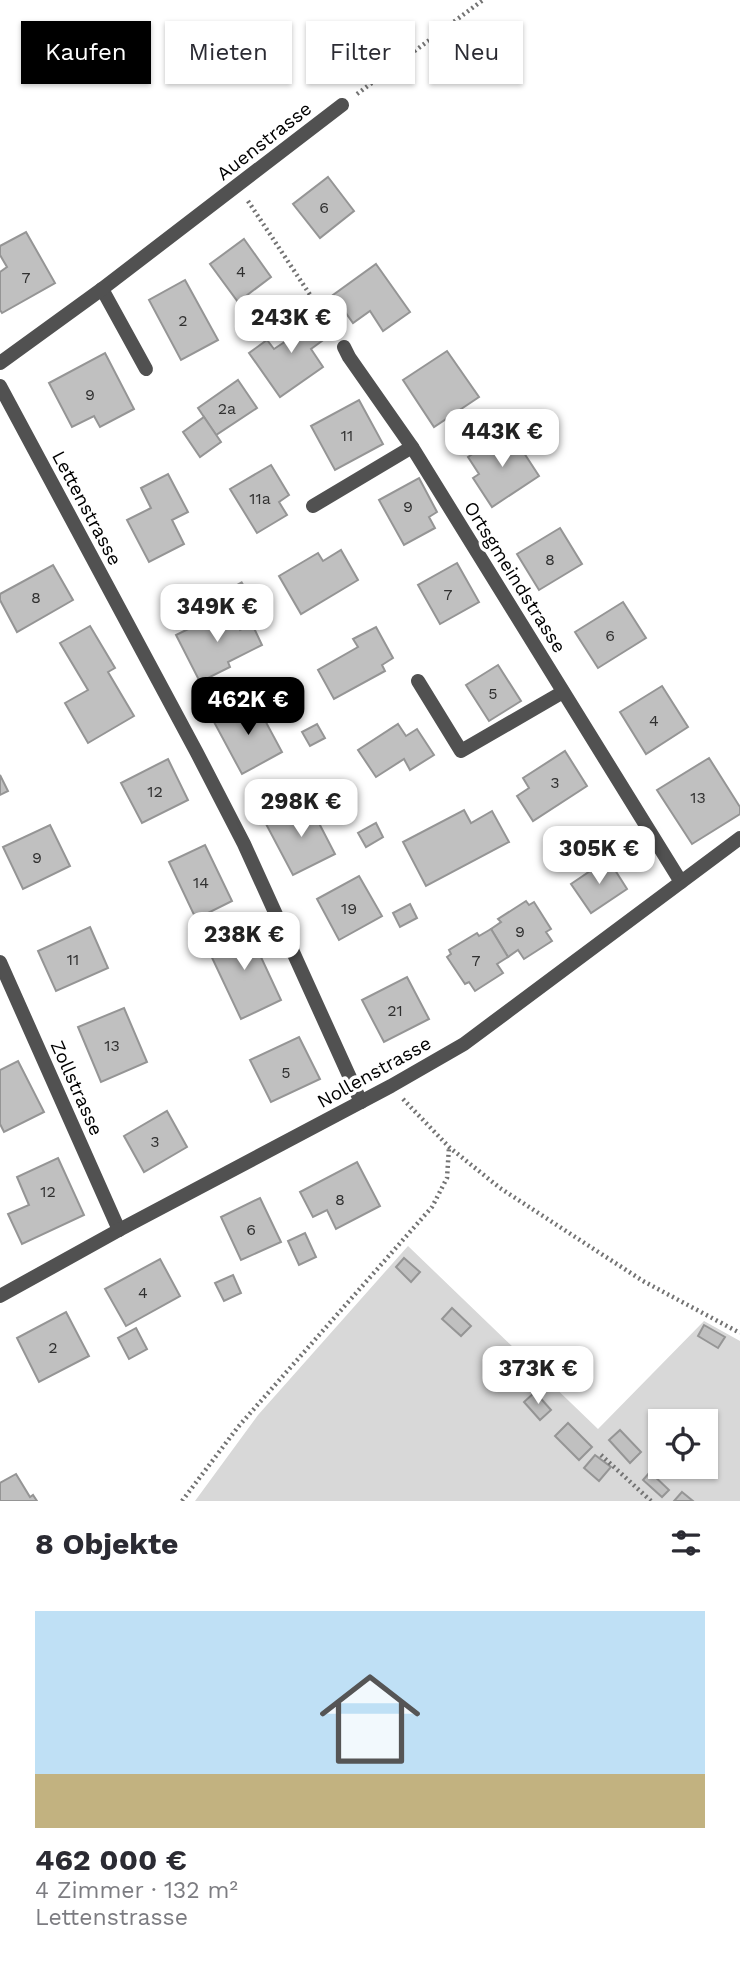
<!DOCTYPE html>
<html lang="de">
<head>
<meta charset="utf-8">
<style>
  :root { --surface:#fff; --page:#f2f2f3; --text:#2b2b33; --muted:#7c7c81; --line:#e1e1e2; --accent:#000 }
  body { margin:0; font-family:"Work Sans",sans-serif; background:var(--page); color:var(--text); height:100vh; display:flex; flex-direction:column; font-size:26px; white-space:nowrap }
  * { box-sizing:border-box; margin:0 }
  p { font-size:23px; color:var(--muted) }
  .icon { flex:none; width:38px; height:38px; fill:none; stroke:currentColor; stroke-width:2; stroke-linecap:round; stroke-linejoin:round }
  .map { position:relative; height:1501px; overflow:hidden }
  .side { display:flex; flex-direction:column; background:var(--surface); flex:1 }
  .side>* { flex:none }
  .guide { position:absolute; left:21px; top:21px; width:698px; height:63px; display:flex; gap:14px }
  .buttons { position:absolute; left:648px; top:1409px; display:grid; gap:14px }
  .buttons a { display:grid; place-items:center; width:70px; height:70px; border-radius:0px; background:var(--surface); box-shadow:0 2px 5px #0004; font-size:35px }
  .price { position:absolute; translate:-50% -60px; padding:0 16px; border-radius:14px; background:#fff; color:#222; font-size:23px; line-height:46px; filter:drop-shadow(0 2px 4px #0008) }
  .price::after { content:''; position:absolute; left:50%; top:42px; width:21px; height:16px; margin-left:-10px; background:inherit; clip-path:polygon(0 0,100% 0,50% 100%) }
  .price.current { background:var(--accent); color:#fff }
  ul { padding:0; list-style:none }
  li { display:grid; align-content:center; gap:14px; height:371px; padding:0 35px }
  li+li { border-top:2px solid var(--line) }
  li span { display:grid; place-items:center; height:217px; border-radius:0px; color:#555 }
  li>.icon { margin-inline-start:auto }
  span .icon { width:126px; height:126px; fill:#fffc; stroke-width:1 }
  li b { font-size:30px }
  h2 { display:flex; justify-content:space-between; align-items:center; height:84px; padding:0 35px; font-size:30px }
  .tag { padding:0 24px; border-radius:0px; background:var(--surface); box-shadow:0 2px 5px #0004; font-size:24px; line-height:63px }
  .tag.current { background:var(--accent); color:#fff }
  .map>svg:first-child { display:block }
  .green { fill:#d8d8d8; fill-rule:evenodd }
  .water { fill:#9f9f9f }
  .building { fill:#c0c0c0; stroke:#959595; stroke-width:2 }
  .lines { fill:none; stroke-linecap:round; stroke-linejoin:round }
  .path { stroke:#737373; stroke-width:4.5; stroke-dasharray:2 3.5; stroke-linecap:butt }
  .service { stroke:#515151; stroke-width:14 }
  .minor { stroke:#515151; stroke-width:14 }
  .labels { text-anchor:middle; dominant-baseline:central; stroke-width:7; stroke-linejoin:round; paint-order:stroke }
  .number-label { font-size:16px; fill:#303030 }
  .street-label { font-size:19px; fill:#000; stroke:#fff }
</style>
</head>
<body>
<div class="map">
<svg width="740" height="1501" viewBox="0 0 740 1501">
  <rect width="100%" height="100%" fill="#fff"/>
  <path class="green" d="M408,1246L598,1429L704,1321L740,1341V1501H195L258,1415ZM660,1421H705V1466H660Z"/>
  <polygon class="water" points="242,581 258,609 244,617 228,589"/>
  <g class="building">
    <polygon points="328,177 354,211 320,238 293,204"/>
    <polygon points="26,232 55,283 2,313 0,310 0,272 7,267 0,255 0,246"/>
    <polygon points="244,239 271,277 238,302 210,264"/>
    <polygon points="376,264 410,312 383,331 370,311 353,323 333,295"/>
    <polygon points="185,280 218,340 181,360 149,300"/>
    <polygon points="305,309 326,338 311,349 323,367 280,397 249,353 267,340 274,349 289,339 281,327"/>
    <polygon points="447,351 479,397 434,427 403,380"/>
    <polygon points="105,353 134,409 100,427 94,416 72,427 49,383"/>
    <polygon points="238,380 257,408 216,435 198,408"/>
    <polygon points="359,400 383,444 335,470 311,426"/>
    <polygon points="204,417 221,442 200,457 183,432"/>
    <polygon points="509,430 539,476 492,507 473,478 479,474 468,457"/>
    <polygon points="271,465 289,495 279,502 287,515 257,533 230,489"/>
    <polygon points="168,474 188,512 172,520 184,544 149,562 127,520 151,508 141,488"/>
    <polygon points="419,478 437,512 429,517 435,528 404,545 379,500"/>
    <polygon points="560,528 582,564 539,590 517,554"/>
    <polygon points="341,550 358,580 301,614 279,576 318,553 323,561"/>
    <polygon points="457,563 479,602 440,624 418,585"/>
    <polygon points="53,565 73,600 17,632 0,600 0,594"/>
    <polygon points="623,602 646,638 598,668 575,632"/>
    <polygon points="229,609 240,630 252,624 262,645 228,662 230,667 200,682 176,635"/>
    <polygon points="90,626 115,668 108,672 134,716 88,743 65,703 88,690 60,643"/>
    <polygon points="376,627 393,658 382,665 385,671 334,699 318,670 358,647 353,639"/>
    <polygon points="498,665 521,701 489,721 466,685"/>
    <polygon points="662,686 688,727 646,754 620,712"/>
    <polygon points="254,700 282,752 242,774 214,722"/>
    <polygon points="317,724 325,738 310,746 302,732"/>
    <polygon points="398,724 406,736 417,729 434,755 410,770 404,759 376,777 358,750"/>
    <polygon points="565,751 587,786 533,821 517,796 529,788 523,778"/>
    <polygon points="709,758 740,807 740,814 692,844 657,790"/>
    <polygon points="168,759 188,800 142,823 121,783"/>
    <polygon points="0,775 8,791 0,795"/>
    <polygon points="308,802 335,854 293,875 266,824"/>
    <polygon points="464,810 471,823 492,811 509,842 426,886 403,842"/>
    <polygon points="376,823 383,837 366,847 358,833"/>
    <polygon points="50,825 70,866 23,889 3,847"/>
    <polygon points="205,845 232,901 196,919 169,862"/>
    <polygon points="608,859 627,889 591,913 571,884"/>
    <polygon points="359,876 382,916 339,940 317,899"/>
    <polygon points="526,901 529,905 534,902 551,929 546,932 552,941 524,959 518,950 508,957 491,929 501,922 498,919"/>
    <polygon points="410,904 417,918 400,927 393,913"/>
    <polygon points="246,925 281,1000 241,1019 206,945"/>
    <polygon points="90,927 108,968 56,991 38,951"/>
    <polygon points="491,929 508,957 497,964 503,973 475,991 469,982 465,984 447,957 451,954 449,950 477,933 479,936"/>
    <polygon points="407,977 429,1019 384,1042 362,1000"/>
    <polygon points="124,1008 147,1062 101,1082 78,1027"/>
    <polygon points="299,1037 320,1079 271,1102 250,1060"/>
    <polygon points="18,1061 44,1112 4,1132 0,1124 0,1070"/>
    <polygon points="167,1111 187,1147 144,1172 124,1136"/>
    <polygon points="58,1158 84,1215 22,1244 8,1214 29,1205 17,1177"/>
    <polygon points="357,1162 380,1206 336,1229 327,1210 313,1217 300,1192"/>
    <polygon points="260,1198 281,1242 241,1260 221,1217"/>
    <polygon points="305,1233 316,1257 299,1265 288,1241"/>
    <polygon points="404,1258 420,1272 411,1282 396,1267"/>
    <polygon points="160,1259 180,1296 126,1326 105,1289"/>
    <polygon points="233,1275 241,1293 224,1301 215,1283"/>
    <polygon points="452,1308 471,1326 461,1336 442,1319"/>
    <polygon points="66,1312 89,1356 39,1382 17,1338"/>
    <polygon points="704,1325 725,1337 718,1348 698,1336"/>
    <polygon points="136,1328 147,1349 129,1359 118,1338"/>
    <polygon points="498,1350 511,1363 501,1373 488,1361"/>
    <polygon points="535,1392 551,1410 540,1420 524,1402"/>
    <polygon points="568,1423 592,1447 579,1460 555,1436"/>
    <polygon points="620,1430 641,1452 630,1463 609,1440"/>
    <polygon points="595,1455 611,1467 599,1481 584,1468"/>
    <polygon points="650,1472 669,1490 662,1497 643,1480"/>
    <polygon points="16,1474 30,1497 33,1495 37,1501 0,1501 0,1483"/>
    <polygon points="682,1492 693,1501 674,1501"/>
  </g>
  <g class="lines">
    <g class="path">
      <polyline points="357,94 483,0"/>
      <polyline points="248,201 334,331"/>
      <polyline points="403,1099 449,1147 500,1188 643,1281 740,1333"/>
      <polyline points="601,1455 651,1501"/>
      <polyline points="182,1501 238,1427 432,1207 447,1178 449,1147"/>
    </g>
    <g class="service">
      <polyline points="102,289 146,369"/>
      <polyline points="313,506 412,447"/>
      <polyline points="418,681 461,751 563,692"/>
    </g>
    <g class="minor">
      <polyline points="344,347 349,357 412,447 681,882"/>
      <polyline points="0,363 102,289 342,105"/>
      <polyline points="0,386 197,753 244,844 361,1102"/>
      <polyline points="0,962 119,1230"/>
      <polyline points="0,1296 119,1230 391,1086 464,1044 740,838"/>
    </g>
  </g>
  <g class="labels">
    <g class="number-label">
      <text x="324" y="207">6</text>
      <text x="241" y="271">4</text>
      <text x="26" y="277">7</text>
      <text x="183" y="320">2</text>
      <text x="90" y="394">9</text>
      <text x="227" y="408">2a</text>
      <text x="347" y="435">11</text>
      <text x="260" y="498">11a</text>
      <text x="408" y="506">9</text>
      <text x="550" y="559">8</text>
      <text x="448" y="594">7</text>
      <text x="36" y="597">8</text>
      <text x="610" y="635">6</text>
      <text x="493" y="693">5</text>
      <text x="654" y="720">4</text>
      <text x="555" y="782">3</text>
      <text x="155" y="791">12</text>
      <text x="698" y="797">13</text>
      <text x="37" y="857">9</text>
      <text x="201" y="882">14</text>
      <text x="349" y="908">19</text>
      <text x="520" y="931">9</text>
      <text x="73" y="959">11</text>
      <text x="476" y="960">7</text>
      <text x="395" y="1010">21</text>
      <text x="112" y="1045">13</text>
      <text x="286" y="1072">5</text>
      <text x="155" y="1141">3</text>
      <text x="48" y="1191">12</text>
      <text x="340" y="1199">8</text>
      <text x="251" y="1229">6</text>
      <text x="143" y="1292">4</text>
      <text x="53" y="1347">2</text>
    </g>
    <g class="street-label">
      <text transform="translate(264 141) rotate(-38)">Auenstrasse</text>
      <text transform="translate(87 508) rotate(62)">Lettenstrasse</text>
      <text transform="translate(515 577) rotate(58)">Ortsgmeindstrasse</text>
      <text transform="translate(374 1072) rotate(-29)">Nollenstrasse</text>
      <text transform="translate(77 1088) rotate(66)">Zollstrasse</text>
    </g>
  </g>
</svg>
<div class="buttons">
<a><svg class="icon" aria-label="locate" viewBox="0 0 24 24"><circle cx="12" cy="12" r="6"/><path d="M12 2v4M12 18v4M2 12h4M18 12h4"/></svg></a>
</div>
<b class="price" style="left:291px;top:355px">243K €</b>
<b class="price" style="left:502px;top:469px">443K €</b>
<b class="price" style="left:217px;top:644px">349K €</b>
<b class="price current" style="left:248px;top:737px">462K €</b>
<b class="price" style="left:301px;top:839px">298K €</b>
<b class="price" style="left:599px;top:886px">305K €</b>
<b class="price" style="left:244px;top:972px">238K €</b>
<b class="price" style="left:538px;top:1406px">373K €</b>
<div class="guide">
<a class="tag current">Kaufen</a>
<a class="tag">Mieten</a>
<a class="tag">Filter</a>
<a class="tag">Neu</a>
</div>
</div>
<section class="side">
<h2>8 Objekte<svg class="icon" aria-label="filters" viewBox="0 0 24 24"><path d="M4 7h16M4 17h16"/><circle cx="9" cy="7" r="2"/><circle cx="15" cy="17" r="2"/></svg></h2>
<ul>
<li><span style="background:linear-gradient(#bfe0f5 75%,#c2b280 0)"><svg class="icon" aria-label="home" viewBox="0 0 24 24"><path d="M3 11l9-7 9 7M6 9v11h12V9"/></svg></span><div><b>462 000 €</b><p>4 Zimmer · 132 m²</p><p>Lettenstrasse</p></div></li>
</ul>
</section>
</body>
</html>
